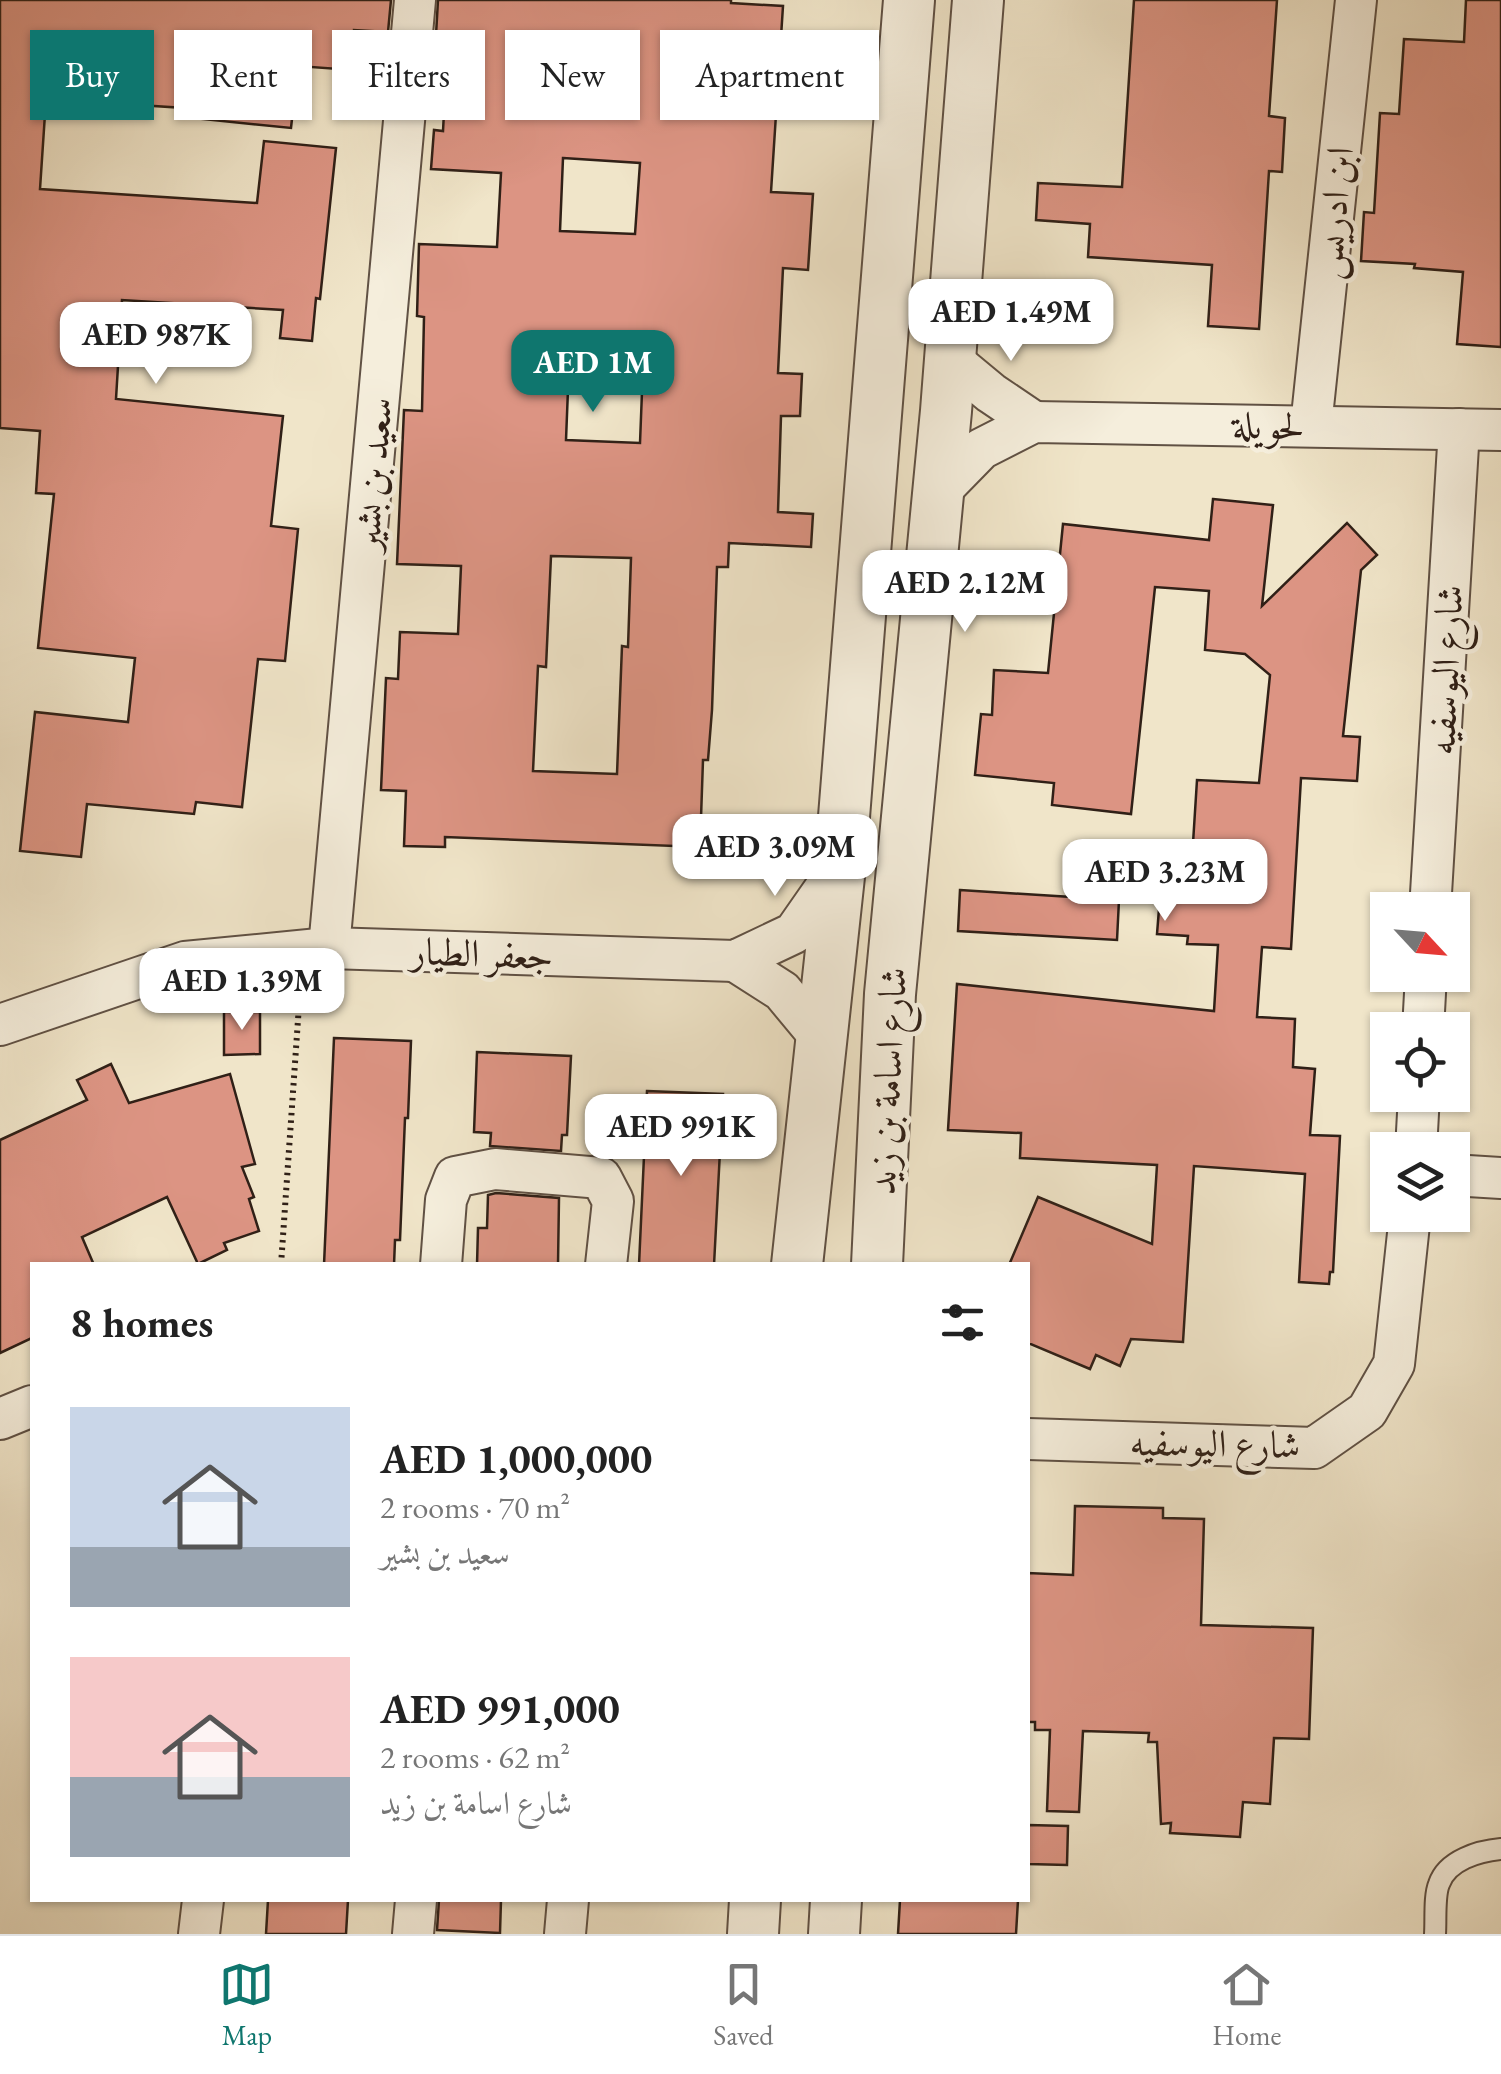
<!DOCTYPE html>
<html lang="en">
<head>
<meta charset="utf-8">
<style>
  :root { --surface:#fff; --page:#f6f6f6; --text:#222; --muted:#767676; --line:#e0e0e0; --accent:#0f766e }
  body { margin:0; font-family:"EB Garamond",Amiri,serif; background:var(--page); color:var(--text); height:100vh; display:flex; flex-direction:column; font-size:38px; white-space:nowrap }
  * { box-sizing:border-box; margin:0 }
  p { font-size:32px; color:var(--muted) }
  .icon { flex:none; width:55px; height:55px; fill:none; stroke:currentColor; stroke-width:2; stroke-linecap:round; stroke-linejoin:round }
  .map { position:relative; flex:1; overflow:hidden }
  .details { position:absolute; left:30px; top:1262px; width:1000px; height:640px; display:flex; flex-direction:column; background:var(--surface); border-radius:0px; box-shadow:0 2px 8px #0004 }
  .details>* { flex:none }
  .top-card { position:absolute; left:30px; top:30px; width:1000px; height:90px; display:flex; gap:20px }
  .needle { width:65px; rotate:116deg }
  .fabs { position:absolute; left:1370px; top:892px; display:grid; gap:20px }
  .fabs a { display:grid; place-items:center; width:100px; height:100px; border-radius:0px; background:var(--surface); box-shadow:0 2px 8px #0004; font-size:50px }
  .price { position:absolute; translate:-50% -85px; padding:0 22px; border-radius:20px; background:#fff; color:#222; font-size:32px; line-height:65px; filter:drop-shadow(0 2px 5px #0008) }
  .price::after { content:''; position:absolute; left:50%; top:60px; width:30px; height:22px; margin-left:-15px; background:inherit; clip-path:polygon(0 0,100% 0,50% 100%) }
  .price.active { background:var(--accent); color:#fff }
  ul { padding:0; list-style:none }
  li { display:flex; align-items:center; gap:30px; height:250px; padding:0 40px }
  li span { display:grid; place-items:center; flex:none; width:280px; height:200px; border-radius:0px; color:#555 }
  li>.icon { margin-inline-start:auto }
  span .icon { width:120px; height:120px; fill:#fffc; stroke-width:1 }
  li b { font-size:42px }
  h2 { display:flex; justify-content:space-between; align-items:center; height:120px; padding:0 40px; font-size:42px }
  .tag { padding:0 35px; border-radius:0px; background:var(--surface); box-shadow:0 2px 8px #0004; font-size:35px; line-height:90px }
  .tag.active { background:var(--accent); color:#fff }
  .tab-bar { display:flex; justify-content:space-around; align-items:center; height:140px; border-top:2px solid var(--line); background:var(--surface); font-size:28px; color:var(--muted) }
  .tab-bar a { display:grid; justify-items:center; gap:5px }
  .tab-bar .active { color:var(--accent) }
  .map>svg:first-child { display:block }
  .building { fill:#dc9483; stroke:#302017; stroke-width:2.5; fill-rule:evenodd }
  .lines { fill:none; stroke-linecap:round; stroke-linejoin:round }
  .service-casing { stroke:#605144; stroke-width:24 }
  .minor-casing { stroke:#605144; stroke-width:44 }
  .tertiary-casing { stroke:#605144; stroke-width:54 }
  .path { stroke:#302017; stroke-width:6; stroke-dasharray:2.5 5; stroke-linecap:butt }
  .service { stroke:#f5eedc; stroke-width:20 }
  .minor { stroke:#f5eedc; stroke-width:40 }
  .tertiary { stroke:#f5eedc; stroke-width:50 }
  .labels { text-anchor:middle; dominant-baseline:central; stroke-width:9; stroke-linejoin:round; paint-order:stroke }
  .street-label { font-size:38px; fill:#302017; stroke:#f5eedc }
</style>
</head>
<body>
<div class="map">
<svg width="1501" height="1934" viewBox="0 0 1501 1934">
  <rect width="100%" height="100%" fill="#f0e5c9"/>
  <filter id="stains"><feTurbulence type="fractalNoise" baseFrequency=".002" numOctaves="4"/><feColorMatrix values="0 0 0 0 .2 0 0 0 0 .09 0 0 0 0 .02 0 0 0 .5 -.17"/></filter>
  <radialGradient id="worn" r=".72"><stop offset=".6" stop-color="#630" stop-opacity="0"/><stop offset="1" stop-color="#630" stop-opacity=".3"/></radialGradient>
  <g class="building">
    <polygon points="0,0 391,0 388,32 354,30 352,70 298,66 291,128 183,117 184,108 46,99 40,189 257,203 264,141 336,148 320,299 316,298 312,341 280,338 283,310 122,300 116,399 283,416 271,526 298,529 285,661 258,659 242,807 196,802 194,814 87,804 81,857 20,851 35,712 128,722 135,658 38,648 54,494 36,493 40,431 0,428"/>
    <path d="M438,0H731V3L783,6L771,192L813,194L808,270L783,268L778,373L802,374L800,416H781L778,512L813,514L811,547L729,543L728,567H717L712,710L708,760H703L700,847L445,837V847L404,846L406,791L381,790L386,678L398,679L400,632L458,634L461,566L397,564L404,410L422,411L424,317L417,316L419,244L497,247L501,173L431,169L434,130L443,131L448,36L436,35ZM563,158L640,163L635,234L560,231ZM569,364L643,366L640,443L566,440ZM551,556L631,558L628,647L622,646L617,774L533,771L538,666L546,667Z"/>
    <polygon points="1134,0 1277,0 1269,116 1285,118 1282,172 1269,171 1259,329 1208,326 1212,265 1088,257 1090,224 1036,220 1038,183 1122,187"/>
    <polygon points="1466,0 1501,0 1501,347 1457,344 1463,272 1414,268 1415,264 1361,261 1364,212 1374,213 1380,113 1399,114 1404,39 1464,42"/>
    <polygon points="1213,499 1273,505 1262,606 1347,523 1377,555 1361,570 1343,736 1360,737 1357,781 1301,778 1291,949 1262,947 1257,1017 1295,1019 1293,1067 1315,1069 1310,1135 1340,1136 1333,1272 1330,1272 1329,1284 1299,1282 1305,1174 1194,1166 1183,1342 1131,1339 1120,1366 1096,1355 1090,1369 1028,1343 1028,1265 1009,1265 1038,1197 1152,1244 1157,1165 1020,1158 1021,1133 948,1130 957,984 1214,1011 1218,945 1187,944 1188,936 1157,934 1163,859 1192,859 1197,780 1259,783 1270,675 1245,654 1205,650 1209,591 1155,587 1131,814 1052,805 1054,783 975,775 981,714 992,715 994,670 1048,673 1063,524 1209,540"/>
    <polygon points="960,890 1119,900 1117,940 958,931"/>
    <polygon points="224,1012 260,1012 260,1054 224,1055"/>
    <polygon points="334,1038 411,1041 408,1118 405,1118 400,1240 395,1240 394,1265 324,1265"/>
    <polygon points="477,1052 571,1056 567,1135 562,1135 561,1151 490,1146 491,1133 474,1132"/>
    <polygon points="111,1064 129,1103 230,1074 255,1164 242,1167 254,1197 249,1199 259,1231 224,1243 227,1250 198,1264 167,1197 82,1237 94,1265 32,1265 32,1338 0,1353 0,1140 87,1100 77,1080"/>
    <polygon points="647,1091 723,1094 714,1265 639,1265"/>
    <polygon points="496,1193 559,1198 558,1265 477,1265 478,1228 487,1228 488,1195"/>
    <polygon points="1075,1506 1163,1508 1163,1518 1204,1519 1201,1625 1313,1628 1309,1739 1274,1738 1270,1804 1243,1802 1240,1837 1170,1833 1171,1823 1161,1824 1157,1742 1148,1742 1149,1733 1083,1731 1079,1812 1047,1811 1050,1730 1035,1730 1035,1722 1028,1722 1028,1573 1073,1575"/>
    <polygon points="1028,1825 1068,1826 1067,1865 1028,1864"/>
    <polygon points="268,1900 348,1900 346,1934 266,1934"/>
    <polygon points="439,1900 501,1900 500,1933 437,1930"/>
    <polygon points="900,1900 1018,1900 1016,1934 898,1934"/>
  </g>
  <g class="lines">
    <g class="service-casing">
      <path id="service" d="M1435,1934C1436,1920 1434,1896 1439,1884C1447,1860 1479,1851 1501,1849"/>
    </g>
    <g class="minor-casing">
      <g id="minor">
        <polyline points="950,359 991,393 1034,422"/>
        <polyline points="1311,426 1356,0"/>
        <polyline points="938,493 981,449 1034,422 1501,430"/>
        <polyline points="1430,910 1459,429"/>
        <polyline points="329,948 415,0"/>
        <polyline points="735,961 782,991 821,1038"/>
        <polyline points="0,1025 185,962 329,948 735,961 794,933 840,867"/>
        <polyline points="1423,1030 1426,975"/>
        <polyline points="1416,1150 1419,1095"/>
        <polyline points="1452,1175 1501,1178"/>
        <polyline points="441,1265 446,1200 455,1177 495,1169 601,1178 613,1201 606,1265"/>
        <polyline points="0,1419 32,1406"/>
        <polyline points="1028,1439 1314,1448 1367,1411 1394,1364 1410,1215"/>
        <polyline points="199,1934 203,1900"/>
        <polyline points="413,1934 416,1900"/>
        <polyline points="565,1934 568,1900"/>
      </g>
    </g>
    <g class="tertiary-casing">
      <g id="tertiary">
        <polyline points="797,1265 840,867 909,0"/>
        <polyline points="877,1265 890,994 946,411 978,0"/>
        <polyline points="753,1934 755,1900"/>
        <polyline points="834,1934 836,1900"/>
      </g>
    </g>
    <polyline class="path" points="281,1265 300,991"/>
    <use href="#service" class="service"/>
    <use href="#minor" class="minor"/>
    <use href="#tertiary" class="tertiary"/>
  </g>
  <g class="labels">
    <g class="street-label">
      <text transform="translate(1333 213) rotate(-84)">ابن ادريس</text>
      <text transform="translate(1268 425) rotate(1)">لحويلة</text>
      <text transform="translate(372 474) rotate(-85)">سعيد بن بشير</text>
      <text transform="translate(1445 670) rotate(-87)">شارع اليوسفيه</text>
      <text transform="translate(482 953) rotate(2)">جعفر الطيار</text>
      <text transform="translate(887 1081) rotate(-87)">شارع اسامة بن زيد</text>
      <text transform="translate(1215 1443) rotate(1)">شارع اليوسفيه</text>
    </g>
  </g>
  <rect width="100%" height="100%" filter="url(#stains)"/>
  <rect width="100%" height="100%" fill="url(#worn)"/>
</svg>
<div class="fabs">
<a><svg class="needle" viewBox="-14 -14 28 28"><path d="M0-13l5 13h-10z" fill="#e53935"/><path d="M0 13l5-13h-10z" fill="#767676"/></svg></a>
<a><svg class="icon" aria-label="locate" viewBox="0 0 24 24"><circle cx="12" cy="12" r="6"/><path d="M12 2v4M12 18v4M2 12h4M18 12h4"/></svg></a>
<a><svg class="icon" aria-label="layers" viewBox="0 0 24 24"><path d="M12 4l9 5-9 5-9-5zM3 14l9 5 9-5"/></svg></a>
</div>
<b class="price" style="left:1011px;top:364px">AED 1.49M</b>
<b class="price" style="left:156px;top:387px">AED 987K</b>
<b class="price active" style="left:593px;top:415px">AED 1M</b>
<b class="price" style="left:965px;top:635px">AED 2.12M</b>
<b class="price" style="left:775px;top:899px">AED 3.09M</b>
<b class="price" style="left:1165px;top:924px">AED 3.23M</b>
<b class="price" style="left:242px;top:1033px">AED 1.39M</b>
<b class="price" style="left:681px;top:1179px">AED 991K</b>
<div class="top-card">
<a class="tag active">Buy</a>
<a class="tag">Rent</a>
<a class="tag">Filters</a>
<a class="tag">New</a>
<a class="tag">Apartment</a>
</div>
<section class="details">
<h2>8 homes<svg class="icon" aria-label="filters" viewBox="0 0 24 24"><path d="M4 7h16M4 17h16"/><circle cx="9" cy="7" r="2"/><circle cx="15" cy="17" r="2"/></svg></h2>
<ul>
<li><span style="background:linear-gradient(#c9d6e8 70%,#9aa5b1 0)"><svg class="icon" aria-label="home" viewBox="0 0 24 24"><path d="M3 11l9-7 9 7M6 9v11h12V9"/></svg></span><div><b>AED 1,000,000</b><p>2 rooms · 70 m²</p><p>سعيد بن بشير</p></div></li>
<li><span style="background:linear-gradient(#f6c9c9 60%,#9aa5b1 0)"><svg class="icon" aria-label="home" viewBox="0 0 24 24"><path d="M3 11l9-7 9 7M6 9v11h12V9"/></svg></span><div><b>AED 991,000</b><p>2 rooms · 62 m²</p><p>شارع اسامة بن زيد</p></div></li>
</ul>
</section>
</div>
<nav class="tab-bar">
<a class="active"><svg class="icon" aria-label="map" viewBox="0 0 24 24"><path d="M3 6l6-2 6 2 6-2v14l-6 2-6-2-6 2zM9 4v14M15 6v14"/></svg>Map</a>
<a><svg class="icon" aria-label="saved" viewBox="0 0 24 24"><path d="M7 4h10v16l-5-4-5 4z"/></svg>Saved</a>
<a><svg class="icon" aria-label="home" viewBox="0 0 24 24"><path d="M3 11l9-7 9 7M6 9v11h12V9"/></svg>Home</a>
</nav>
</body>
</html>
